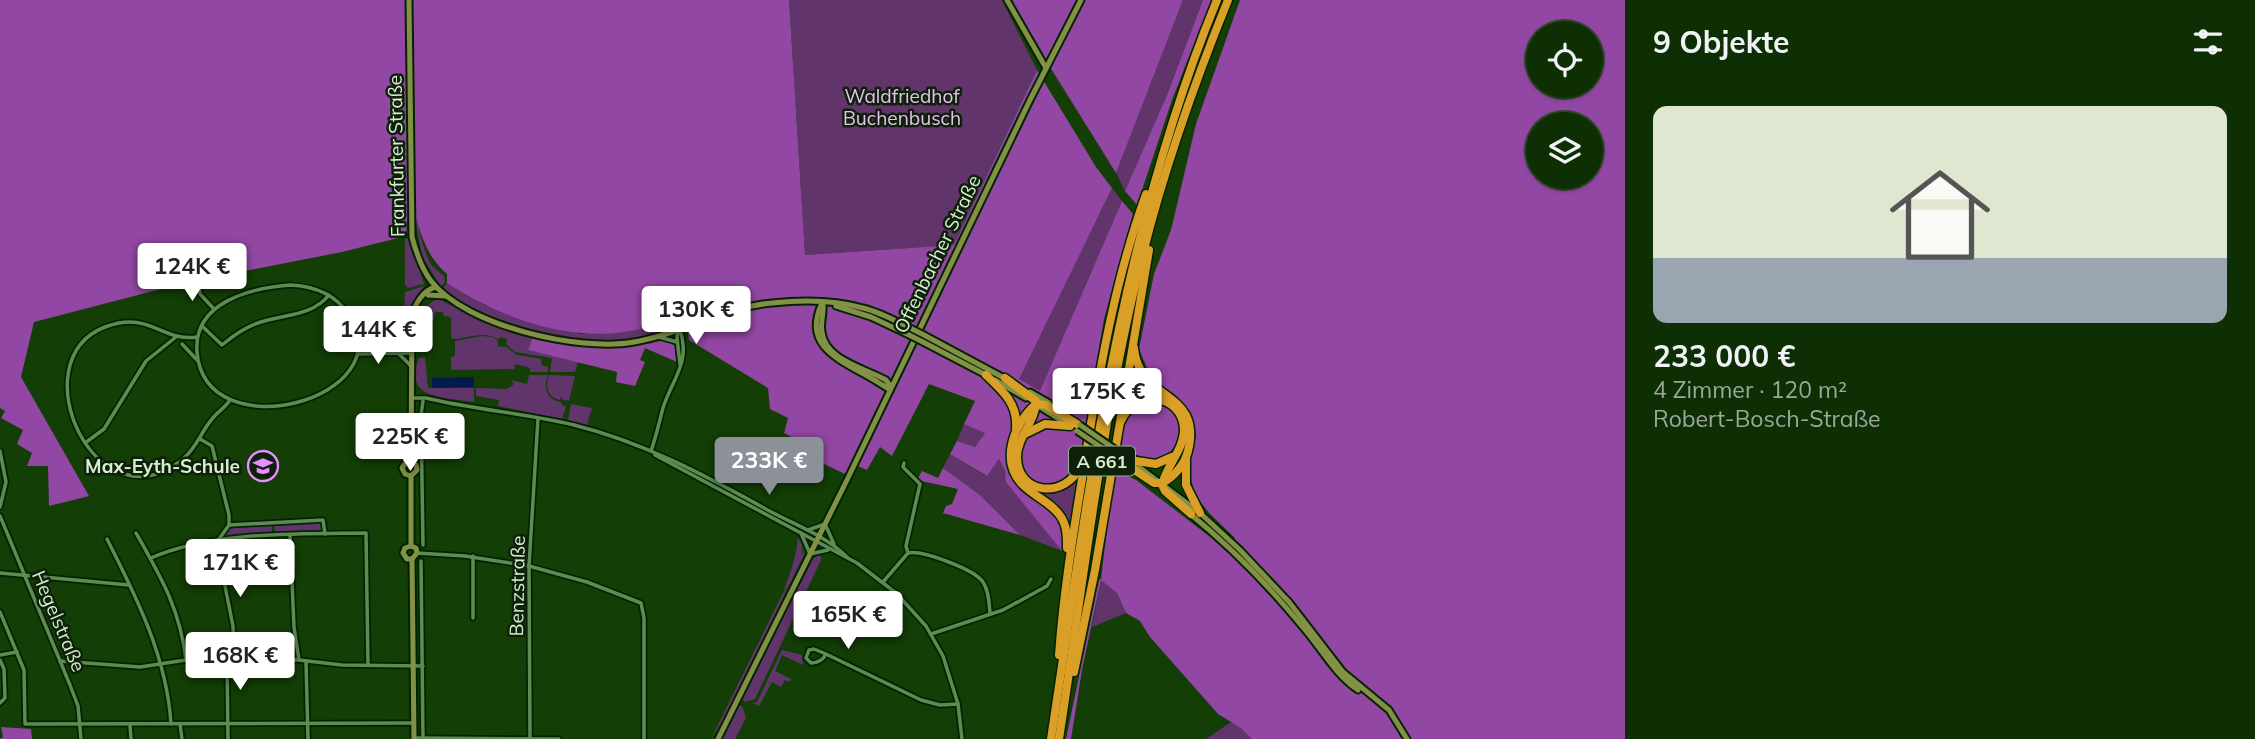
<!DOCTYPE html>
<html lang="de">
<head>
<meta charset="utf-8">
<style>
  :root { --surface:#0e2e04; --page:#17360e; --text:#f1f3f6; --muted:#9ba89a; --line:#2e4a26; --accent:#8c9099 }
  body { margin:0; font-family:Mulish,sans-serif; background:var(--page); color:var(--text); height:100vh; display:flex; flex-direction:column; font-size:26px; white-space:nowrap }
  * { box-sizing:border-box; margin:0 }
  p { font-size:23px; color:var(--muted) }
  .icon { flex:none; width:38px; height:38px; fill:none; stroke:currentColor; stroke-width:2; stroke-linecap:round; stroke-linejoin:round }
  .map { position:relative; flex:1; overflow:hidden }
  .panel { display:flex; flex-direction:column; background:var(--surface); width:630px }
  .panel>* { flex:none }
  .tools { position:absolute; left:1526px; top:21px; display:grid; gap:14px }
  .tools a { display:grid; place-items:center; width:77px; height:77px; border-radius:50%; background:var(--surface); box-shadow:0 2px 5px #0004,0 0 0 2px var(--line); font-size:35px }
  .price { position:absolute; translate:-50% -60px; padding:0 16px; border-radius:7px; background:#fff; color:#222; font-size:23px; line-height:46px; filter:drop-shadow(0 2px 4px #0008) }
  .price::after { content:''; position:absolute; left:50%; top:42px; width:21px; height:16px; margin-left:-10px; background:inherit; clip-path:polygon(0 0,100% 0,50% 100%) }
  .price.active { background:var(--accent); color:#fff }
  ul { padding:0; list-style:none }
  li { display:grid; align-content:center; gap:14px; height:371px; padding:0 28px }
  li+li { border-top:2px solid var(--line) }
  li span { display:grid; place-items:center; height:217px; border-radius:14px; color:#555 }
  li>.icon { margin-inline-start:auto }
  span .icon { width:126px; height:126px; fill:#fffc; stroke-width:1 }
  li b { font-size:30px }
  h2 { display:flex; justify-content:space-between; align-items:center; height:84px; padding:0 28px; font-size:30px }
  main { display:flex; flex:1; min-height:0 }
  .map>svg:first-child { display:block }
  .green { fill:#61356c }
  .forest { fill:#9247a4; fill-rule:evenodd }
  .water { fill:#011c4c }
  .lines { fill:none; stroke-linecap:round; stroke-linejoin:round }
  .street-casing { stroke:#032300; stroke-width:7 }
  .secondary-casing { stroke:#032300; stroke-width:9 }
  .highway-casing { stroke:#032300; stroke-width:11 }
  .street { stroke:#5e8b53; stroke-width:3.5 }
  .secondary { stroke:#839146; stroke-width:5 }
  .highway { stroke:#da9f26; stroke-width:8 }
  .secondary-bridge-casing { stroke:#032300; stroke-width:9; stroke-linecap:butt }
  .secondary-bridge { stroke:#839146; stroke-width:5 }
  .labels { text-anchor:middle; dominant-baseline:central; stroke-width:5; stroke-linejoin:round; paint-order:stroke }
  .shield { fill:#0e2009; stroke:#9bb195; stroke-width:2 }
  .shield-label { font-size:18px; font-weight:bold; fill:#d7efd1 }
  .park-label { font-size:19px; fill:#e7c1f0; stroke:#0e2009 }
  .street-label { font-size:19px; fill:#d7efd1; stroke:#0e2009 }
  .poi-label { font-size:19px; font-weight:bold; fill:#d7efd1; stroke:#0e2009; text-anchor:end }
</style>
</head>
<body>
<main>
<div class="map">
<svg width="1625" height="739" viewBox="0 0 1625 739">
  <rect width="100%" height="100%" fill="#133e05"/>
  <g class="green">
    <polygon points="789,0 1002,0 1037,70 954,245 805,255"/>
    <polygon points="1183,0 1203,0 1167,95 1125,191 1116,173"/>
    <polygon points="1112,188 1122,201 1040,392 1018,379"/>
    <path d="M413,208C417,222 424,254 431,264C434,269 440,272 444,276L445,282L441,287L422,256Z"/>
    <polygon points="409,238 424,284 408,288 405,285 405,239"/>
    <path d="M447,283L485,305L580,334L647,328L667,320L671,322L673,328C615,351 561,341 505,321C482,313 461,306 443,289Z"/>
    <polygon points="424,286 407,313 405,342 399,349 403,339 405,292"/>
    <path d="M438,299L475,317L533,337L528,350L578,362L575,372H550L552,358L515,352L506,344L507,339L499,337V340C486,330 469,338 455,339L451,338V317L444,316L443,312H435L434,320L428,321V328H425V335H428L427,349H418C415,330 419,306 438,299Z"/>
    <polygon points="481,336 493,337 498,341 497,346 506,347 517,355 541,359 542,365 548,367 548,372 530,372 530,368 515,364 514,369 451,370 451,357 455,356 455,341"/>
    <polygon points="1133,356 1135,365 1185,416 1185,454 1166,479 1182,447 1185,420 1156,397 1122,414"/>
    <path d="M425,357L428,388H474V402C445,397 402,400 419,358Z"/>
    <path d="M529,375H548C543,388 547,400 561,402L562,405L566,407L562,419L498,406L499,400L476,396V388L507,389L514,384L511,380L527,384Z"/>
    <path d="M549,375L575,376L569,401L563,400L561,397L560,400C547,397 545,386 549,375Z"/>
    <polygon points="571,404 592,408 587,425 568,420"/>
    <polygon points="964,424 986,432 975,447 957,441"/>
    <polygon points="950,454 986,476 999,459 1005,471 1007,482 1062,551 1020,535 980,495 943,468"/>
    <polygon points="1080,473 1071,532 1027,484 1040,489"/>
    <polygon points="323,521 322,532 275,534 274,524"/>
    <polygon points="272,524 272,534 224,537 231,527"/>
    <path d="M797,538L802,543V557L804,544V555L724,719L711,739L783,593L790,584L783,591C788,582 799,548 797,538Z"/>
    <polygon points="820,553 821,560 755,699 745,702 742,699 744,691 813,559"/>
    <polygon points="1101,579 1117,593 1126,613 1092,627"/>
    <polygon points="782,650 802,655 803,665 782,655 775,671 791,679 789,682 785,680 781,687 772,682 759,706 753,703 757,702"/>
    <polygon points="738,706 742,706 746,718 735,739 722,739"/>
    <polygon points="1234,720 1259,739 1206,739"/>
  </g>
  <g class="forest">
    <path d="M0,0H789L805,255L954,245L1037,70L1096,167L1112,188L1019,379L1040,391L1122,201L1133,214L1104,319L1079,465C1064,482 1062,485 1038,483L1030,492C1055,510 1065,520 1062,551L1006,482L1005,471L999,459L987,476L950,454L957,441L975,447L985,433L964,424L975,401L929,384L892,456L880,447L867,470L851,463L845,474L803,454L807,445L784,433L788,418L770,409L768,388L689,340L688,333L699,326L696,318L673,328L671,322L667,320C593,352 511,324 447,283V274C427,257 420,233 413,208L408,209L406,236L342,252L188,282L34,322L21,377L89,496L49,506L48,466H27L32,453L17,444L23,430L1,418L5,411L0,408Z"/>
    <polygon points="1010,0 1183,0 1116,173 1022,22"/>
    <polygon points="1203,0 1211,0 1172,100 1137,205 1125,191 1167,95"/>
    <path d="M1240,0H1625V739H1252L1241,728L1218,714L1150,637L1140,621L1126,613L1117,593L1101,580L1082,670L1071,739H1066L1099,580L1101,579L1114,470L1136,480L1226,549L1235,538L1210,514L1195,495L1189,471L1190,456L1196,436L1192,416L1174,394L1152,380L1139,349L1154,274L1171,230L1196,124ZM1538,33H1591V86H1538ZM1538,124H1591V177H1538Z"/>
    <polygon points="533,337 570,345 608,348 667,340 675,346 677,362 645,348 640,360 645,362 635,386 616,382 617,372 528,350"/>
    <path d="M1147,405C1154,405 1162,405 1168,408C1194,423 1174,465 1147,459C1137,457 1127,448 1118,443C1122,424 1129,412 1147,405Z"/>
    <polygon points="943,468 980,495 1020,535 943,513 946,506 952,504 958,489 917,480 922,471 938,478"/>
    <polygon points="1,727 31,729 32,739 0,739 3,737"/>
  </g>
  <polygon class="water" points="474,377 474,387 432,388 432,378"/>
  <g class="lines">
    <g class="street-casing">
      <g id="street">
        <path d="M290,285C314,286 336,295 349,315C404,399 205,452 197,352C193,302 251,288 290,285Z"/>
        <polyline points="199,286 200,294 214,309"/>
        <path d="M202,326L222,345C234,335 247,326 261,322C286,314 312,316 329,295"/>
        <polyline points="678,331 677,338 680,364"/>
        <path d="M197,337C161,342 150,310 105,327C18,361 97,532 184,458C197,447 201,432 212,419C217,412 225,408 230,400"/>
        <polyline points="659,337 677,342"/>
        <polyline points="182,344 197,360"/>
        <polyline points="399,352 410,339"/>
        <polyline points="359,354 411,353"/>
        <polyline points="399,354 411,366"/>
        <path d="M411,398H426C475,410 525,413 574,425C642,442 703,474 764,508C792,524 824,534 847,557"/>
        <polyline points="200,439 212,446 229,515 229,525 219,539"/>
        <polyline points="85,443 104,429 146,361 176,337"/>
        <polyline points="0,451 6,482 0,507"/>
        <path d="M651,451C656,437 659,423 663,408C672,379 691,363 680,330"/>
        <polyline points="655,455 857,563 896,593 926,626 943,656 958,704 962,739"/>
        <polyline points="904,463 903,467 920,484 906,546 908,553"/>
        <polyline points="0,516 70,685 78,706 81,739"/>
        <polyline points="229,525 323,520 325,534"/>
        <polyline points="808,530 825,524 834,544"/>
        <path d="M136,533C161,577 180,609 186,660"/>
        <polyline points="801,533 810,554 828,550"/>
        <polyline points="290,536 294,627 299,660"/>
        <path d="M107,539C137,598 167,658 171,724"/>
        <polyline points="219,539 220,561 233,626 234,660"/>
        <polyline points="423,545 421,415 423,401"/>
        <polyline points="417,553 465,556 529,566 587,582 641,603 644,618 644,739"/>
        <polyline points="473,556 473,618"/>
        <path d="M151,558C211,531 300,534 366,533L368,665"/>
        <polyline points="421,561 423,739"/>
        <polyline points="0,573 129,585"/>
        <path d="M883,582L908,553C922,550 974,569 983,582C989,591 989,603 990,613"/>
        <polyline points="0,612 24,670 25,724 414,723"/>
        <polyline points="931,634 1003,610 1047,586 1051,579"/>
        <path d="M826,654C823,660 818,663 811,663L806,658L809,650L814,649L826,654L921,700L940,705L958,704"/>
        <polyline points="0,655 17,652"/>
        <polyline points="0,660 4,669 5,698 0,703"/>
        <polyline points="60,661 140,667 186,660 299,660 342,665 423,666"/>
        <polyline points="227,661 228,739"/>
        <polyline points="306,661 308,739"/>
        <polyline points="180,724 182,739"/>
        <polyline points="130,725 131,739"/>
        <polyline points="530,737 529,566 538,418"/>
        <polyline points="414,738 559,739"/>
      </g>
    </g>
    <g class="secondary-casing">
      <g id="secondary">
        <path d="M409,0L412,237C416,252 421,268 431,281C466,326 579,352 634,342C682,334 723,307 772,303C800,300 835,300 863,308C880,312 896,321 912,329"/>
        <polyline points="1007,0 1046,68"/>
        <polyline points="428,295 446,296"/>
        <path d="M822,303C804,341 831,356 860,372C870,377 879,383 889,389"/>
        <path d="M823,305C824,314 820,323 822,332C825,360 865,368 886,380L890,386"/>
        <polyline points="836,306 871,317 909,335"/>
        <polyline points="924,335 1006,379"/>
        <polyline points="921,341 986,375"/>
        <polyline points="995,380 1026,398"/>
        <polyline points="1030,392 1049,403"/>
        <polyline points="1040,407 1067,424"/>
        <polyline points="1119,452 1200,513 1240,550 1289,602 1343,672 1389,710 1407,739"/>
        <path d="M411,461L412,316C415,304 423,290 436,287"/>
        <polyline points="411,476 411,546"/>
        <polyline points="411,476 405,474 402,468 406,462 411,461"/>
        <polyline points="411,476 417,470 416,465 411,461"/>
        <path d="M1189,513C1230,546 1268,585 1301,625C1320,646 1334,674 1358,690"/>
        <polyline points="411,546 405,548 403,553 407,559 412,559"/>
        <polyline points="411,546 416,548 417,553 412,559"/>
        <polyline points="412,559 414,739"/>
        <polyline points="718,739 847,480 1030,100 1081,0"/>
      </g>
    </g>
    <g class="highway-casing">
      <g id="highway">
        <path d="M986,375C1003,391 1018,404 1016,428"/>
        <path d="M1005,378L1036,401C1036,421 1017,437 1017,457C1017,495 1066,500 1081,465"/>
        <path d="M1121,421C1135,389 1182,393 1184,429C1184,450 1166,466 1162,485L1165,491L1191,514"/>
        <polyline points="1027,433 1045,424 1070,426"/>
        <polyline points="1130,460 1156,464 1172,457"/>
        <polyline points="1186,460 1186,485 1200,513"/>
        <path d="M1122,462L1154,483H1162C1174,477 1185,464 1188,451C1203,389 1139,403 1134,348"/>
        <path d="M1067,548C1067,537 1067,526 1061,517C1051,502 1035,497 1023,485C999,461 1014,424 1036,404L1046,405L1077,424"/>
        <path d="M1059,655C1064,585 1076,517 1087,448C1101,362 1116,277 1146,194"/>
        <polyline points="1074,672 1095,570 1149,250"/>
        <path d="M1051,739C1089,489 1120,235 1217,0"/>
        <path d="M1059,739C1084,578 1102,415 1142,257C1164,169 1194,84 1228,0"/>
      </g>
    </g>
    <use href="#street" class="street"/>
    <use href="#secondary" class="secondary"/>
    <use href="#highway" class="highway"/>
    <g class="secondary-bridge-casing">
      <g id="secondary-bridge">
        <polyline points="912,329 924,335"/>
        <polyline points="909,335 921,341"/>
        <polyline points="1080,425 1119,452"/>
        <polyline points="1077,431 1120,460"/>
      </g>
    </g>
    <use href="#secondary-bridge" class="secondary-bridge"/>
  </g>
  <defs>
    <g id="school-ring" transform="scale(1.575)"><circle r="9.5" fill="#0e2009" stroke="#e88eff" stroke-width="1.5"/><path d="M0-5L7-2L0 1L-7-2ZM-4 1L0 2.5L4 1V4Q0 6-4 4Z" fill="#e88eff"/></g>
  </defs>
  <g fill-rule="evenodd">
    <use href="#school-ring" x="263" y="466"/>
  </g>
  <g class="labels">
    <rect class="shield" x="1069" y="446.5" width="66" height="29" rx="5"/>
    <g class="shield-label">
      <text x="1102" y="461">A 661</text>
    </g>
    <g class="park-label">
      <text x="902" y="96">Waldfriedhof<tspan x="902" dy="22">Buchenbusch</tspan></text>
    </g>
    <g class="street-label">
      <text transform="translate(396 156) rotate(-91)">Frankfurter Straße</text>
      <text transform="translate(937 254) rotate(-64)">Offenbacher Straße</text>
      <text transform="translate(517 586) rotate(-89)">Benzstraße</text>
      <text transform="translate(59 621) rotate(67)">Hegelstraße</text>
    </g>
    <g class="poi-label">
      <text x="240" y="466">Max-Eyth-Schule</text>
    </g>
  </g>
</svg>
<div class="tools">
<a><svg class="icon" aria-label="locate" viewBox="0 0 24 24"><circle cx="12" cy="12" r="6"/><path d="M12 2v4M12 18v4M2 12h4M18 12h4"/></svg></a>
<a><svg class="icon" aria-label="layers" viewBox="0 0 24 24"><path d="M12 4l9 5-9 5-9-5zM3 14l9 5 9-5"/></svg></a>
</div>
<b class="price" style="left:192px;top:303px">124K €</b>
<b class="price" style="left:696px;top:346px">130K €</b>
<b class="price" style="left:378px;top:366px">144K €</b>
<b class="price" style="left:1107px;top:428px">175K €</b>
<b class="price" style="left:410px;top:473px">225K €</b>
<b class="price active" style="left:769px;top:497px">233K €</b>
<b class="price" style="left:240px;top:599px">171K €</b>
<b class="price" style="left:848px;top:651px">165K €</b>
<b class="price" style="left:240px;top:692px">168K €</b>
</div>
<section class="panel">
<h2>9 Objekte<svg class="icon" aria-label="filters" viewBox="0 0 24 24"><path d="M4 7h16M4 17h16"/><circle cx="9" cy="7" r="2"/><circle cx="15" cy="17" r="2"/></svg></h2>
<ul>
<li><span style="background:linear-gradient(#dfe7d0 70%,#9aa5b1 0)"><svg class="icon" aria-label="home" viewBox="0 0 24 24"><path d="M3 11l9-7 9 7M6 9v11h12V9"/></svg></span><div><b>233 000 €</b><p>4 Zimmer · 120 m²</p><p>Robert-Bosch-Straße</p></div></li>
</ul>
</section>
</main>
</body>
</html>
